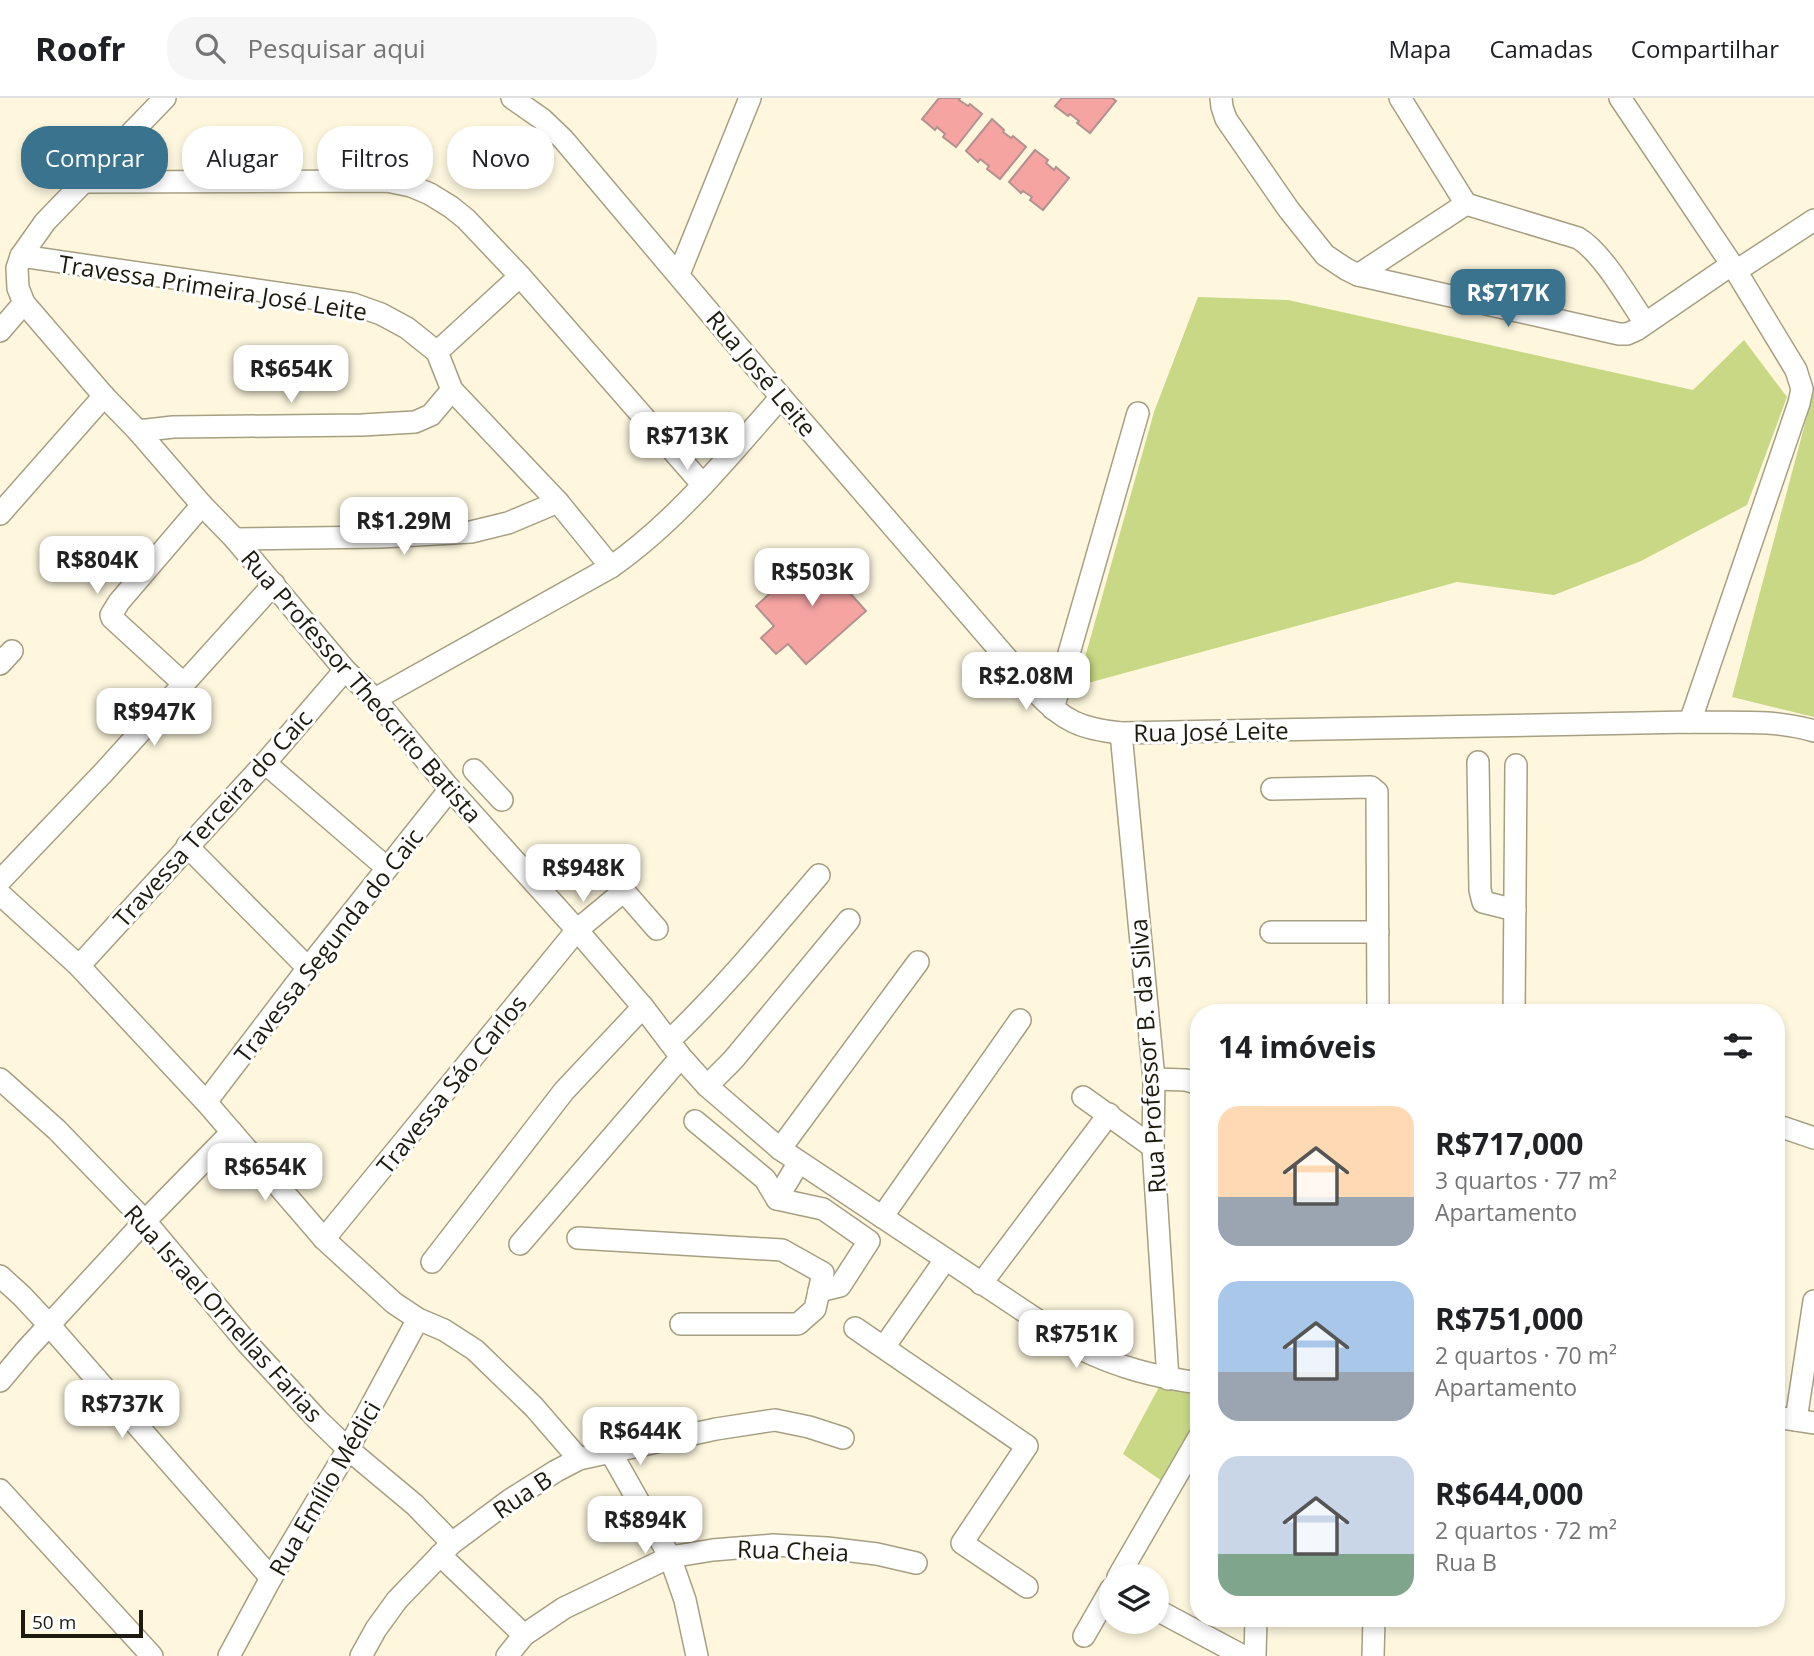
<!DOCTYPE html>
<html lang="pt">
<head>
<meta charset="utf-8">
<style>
  :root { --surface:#fff; --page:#f6f6f6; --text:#202124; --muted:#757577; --line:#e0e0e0; --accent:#3a738d }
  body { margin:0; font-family:"Open Sans",sans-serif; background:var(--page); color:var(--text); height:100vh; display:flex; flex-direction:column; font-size:26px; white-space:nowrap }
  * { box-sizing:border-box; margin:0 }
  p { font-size:23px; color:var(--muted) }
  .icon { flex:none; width:38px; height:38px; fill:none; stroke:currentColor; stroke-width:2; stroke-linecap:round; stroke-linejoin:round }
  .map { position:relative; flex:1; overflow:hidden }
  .panel { position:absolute; left:1190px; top:906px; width:595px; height:623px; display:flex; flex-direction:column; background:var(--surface); border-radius:28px; box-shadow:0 4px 10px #0003 }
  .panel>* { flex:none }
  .guide { position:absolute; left:21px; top:28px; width:665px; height:63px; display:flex; gap:14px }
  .controls { position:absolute; left:1099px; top:1466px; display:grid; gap:14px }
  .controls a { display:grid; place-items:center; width:70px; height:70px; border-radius:50%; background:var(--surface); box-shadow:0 4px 10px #0003; font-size:35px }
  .scale { position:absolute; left:21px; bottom:18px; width:122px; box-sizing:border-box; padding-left:7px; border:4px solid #1d1a0f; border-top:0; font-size:19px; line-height:24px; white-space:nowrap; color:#1d1a0f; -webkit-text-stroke:5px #fff; paint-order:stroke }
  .price { position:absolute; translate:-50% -60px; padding:0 16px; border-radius:14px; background:#fff; color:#222; font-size:23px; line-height:46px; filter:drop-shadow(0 2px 4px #0008) }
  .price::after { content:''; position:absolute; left:50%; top:42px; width:21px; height:16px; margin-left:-10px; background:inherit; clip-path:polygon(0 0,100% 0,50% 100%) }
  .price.current { background:var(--accent); color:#fff }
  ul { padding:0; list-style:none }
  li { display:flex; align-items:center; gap:21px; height:175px; padding:0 28px }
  li span { display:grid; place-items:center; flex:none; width:196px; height:140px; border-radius:21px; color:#555 }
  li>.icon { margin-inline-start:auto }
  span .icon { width:84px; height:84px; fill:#fffc; stroke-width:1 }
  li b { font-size:30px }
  h2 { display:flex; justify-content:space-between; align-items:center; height:84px; padding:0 28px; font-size:30px }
  .chip { padding:0 24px; border-radius:28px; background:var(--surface); box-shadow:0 4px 10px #0003; font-size:24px; line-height:63px }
  .chip.current { background:var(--accent); color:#fff }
  header { display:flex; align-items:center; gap:42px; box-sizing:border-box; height:98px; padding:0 35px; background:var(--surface); border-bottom:2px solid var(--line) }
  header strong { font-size:33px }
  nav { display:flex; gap:38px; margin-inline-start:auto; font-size:24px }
  .search { width:490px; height:63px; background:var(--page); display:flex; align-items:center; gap:18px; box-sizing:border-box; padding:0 24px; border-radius:28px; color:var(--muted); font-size:26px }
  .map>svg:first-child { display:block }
  .green { fill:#c8d884 }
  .building { fill:#f5a4a2; stroke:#b3918f; stroke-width:2 }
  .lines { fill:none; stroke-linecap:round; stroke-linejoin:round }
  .minor-casing { stroke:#a69f81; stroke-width:24 }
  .minor { stroke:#fff; stroke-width:21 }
  .labels { text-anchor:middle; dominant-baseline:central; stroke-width:6; stroke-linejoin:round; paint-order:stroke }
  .street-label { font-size:24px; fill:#1d1a0f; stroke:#fff }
</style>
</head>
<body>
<header>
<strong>Roofr</strong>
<div class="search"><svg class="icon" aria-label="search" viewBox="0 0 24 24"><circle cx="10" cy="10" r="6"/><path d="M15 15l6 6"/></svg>Pesquisar aqui</div>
<nav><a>Mapa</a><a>Camadas</a><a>Compartilhar</a></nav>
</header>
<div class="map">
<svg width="1814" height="1558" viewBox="0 0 1814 1558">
  <rect width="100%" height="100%" fill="#fef7de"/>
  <g class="green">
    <polygon points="1198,199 1288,202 1693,292 1744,242 1787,299 1747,407 1641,463 1554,497 1457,484 1077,588 1154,314"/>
    <polygon points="1814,292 1814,619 1732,599"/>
    <polygon points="1159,1289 1199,1295 1199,1322 1162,1383 1123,1356"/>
  </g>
  <g class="building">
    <polygon points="939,0 960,0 959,2 968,8 970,6 982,16 956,49 943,39 945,36 937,29 935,32 922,21"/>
    <polygon points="1062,0 1112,0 1116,3 1090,35 1077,25 1079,23 1070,16 1068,18 1055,8"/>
    <polygon points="992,21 1004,32 1003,34 1011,40 1013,38 1026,49 1000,81 987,71 989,68 980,61 978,64 966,53"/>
    <polygon points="1035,52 1048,62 1046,65 1054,72 1056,69 1069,80 1043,112 1030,102 1032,99 1023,93 1021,95 1009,84"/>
    <polygon points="813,457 826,471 841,458 862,481 848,493 866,513 806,566 788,546 776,556 761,540 774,528 756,508"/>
  </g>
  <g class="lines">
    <g class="minor-casing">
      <g id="minor">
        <path d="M165,0L45,124L21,158L17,170L18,190L24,205L104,298L138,333L202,407L235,441L345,572L375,601L450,691L577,832L643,909L681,959L707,988L780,1051L1081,1251C1120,1270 1156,1279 1199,1285"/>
        <path d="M512,0L542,21L563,41L781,299L1035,593C1063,623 1081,631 1121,635L1690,624C1731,625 1774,621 1814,633"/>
        <polyline points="1221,0 1222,9 1226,21 1289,112 1325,157 1346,171 1358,177 1619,236 1627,236 1636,232 1731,167"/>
        <path d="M1400,0L1466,106L1578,140C1602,154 1628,200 1645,225"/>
        <polyline points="1620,0 1736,173 1796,272 1802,291 1799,305 1690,624"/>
        <polyline points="82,84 387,83 411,88 430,96 451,109 466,121 520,178 703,387"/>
        <polyline points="21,158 353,206 381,216 407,230 437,254 452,292 558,404 611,469"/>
        <polyline points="1736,173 1814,122"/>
        <polyline points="679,176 750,0"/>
        <polyline points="1358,177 1466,106"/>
        <polyline points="0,233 24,205"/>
        <polyline points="437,254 520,178"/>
        <polyline points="138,333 173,329 362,327 415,324 431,317 452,292"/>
        <polyline points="0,416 104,298"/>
        <polyline points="235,441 381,439 471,434 508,425 558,404"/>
        <polyline points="0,566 12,553"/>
        <polyline points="184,586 112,520 111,517 119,504 202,407"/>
        <path d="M375,601L611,469C677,423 728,359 781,299"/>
        <polyline points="1053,611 1138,315"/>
        <polyline points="1121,635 1154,981 1153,1049 1168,1281"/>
        <polyline points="1478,664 1480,792 1483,804 1515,812"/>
        <polyline points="265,665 387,770"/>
        <polyline points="474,672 502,702"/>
        <polyline points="1272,691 1371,689 1377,694 1378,915"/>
        <polyline points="187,748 308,870"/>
        <polyline points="608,775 657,831"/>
        <polyline points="0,783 104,674 274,486"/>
        <polyline points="0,796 79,868 206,1004 324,1141 394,1205 418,1221 444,1232 475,1252 534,1309 579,1361"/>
        <polyline points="1271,834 1378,834"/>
        <polyline points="79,868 265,665 345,572"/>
        <polyline points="1514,915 1516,667"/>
        <path d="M669,943C723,892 770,834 819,777"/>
        <polyline points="0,981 57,1032 145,1123 247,1245 317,1321 348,1351 415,1407 452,1445"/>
        <polyline points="1154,981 1186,982 1199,986"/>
        <polyline points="707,988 733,962 849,822"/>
        <polyline points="1083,999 1153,1049"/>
        <polyline points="206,1004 308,870 450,691"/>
        <polyline points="695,1023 765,1081 777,1101 823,1111 869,1143 840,1188 819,1193"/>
        <polyline points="1776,1027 1814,1040"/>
        <polyline points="780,1051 918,864"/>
        <polyline points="777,1101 799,1064"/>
        <polyline points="882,1119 1020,922"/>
        <polyline points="578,1140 782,1152 823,1175 815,1211 798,1226 681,1226"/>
        <polyline points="324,1141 577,832 624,793"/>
        <polyline points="520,1146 681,959"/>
        <polyline points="432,1164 564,993 643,909"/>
        <polyline points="0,1178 22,1198 50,1228 271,1480"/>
        <polyline points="981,1186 1109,1016"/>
        <polyline points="855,1230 1027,1348 962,1445 1027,1489"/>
        <polyline points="884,1249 945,1162"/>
        <polyline points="0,1283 26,1252 145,1123 232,1034"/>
        <polyline points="1776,1319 1814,1325"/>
        <polyline points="1796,1322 1814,1203"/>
        <polyline points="610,1353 670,1459 685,1502 697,1558"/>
        <polyline points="0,1392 152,1558"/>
        <polyline points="440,1457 524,1537"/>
        <polyline points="1118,1479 1199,1339"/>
        <polyline points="1157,1512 1243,1558"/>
        <polyline points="1084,1538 1111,1491"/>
        <polyline points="229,1558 271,1480 348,1351 418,1221"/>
        <polyline points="361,1558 376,1531 397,1502 452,1445 510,1402 556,1373 579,1361 716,1331 775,1322 809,1329 843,1340"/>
        <polyline points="507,1558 524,1537 564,1510 670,1459 713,1452 773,1447 827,1450 877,1456 916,1465"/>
        <polyline points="1255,1558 1256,1521"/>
        <polyline points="1373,1558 1374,1521"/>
      </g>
    </g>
    <use href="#minor" class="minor"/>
  </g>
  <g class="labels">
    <g class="street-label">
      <text transform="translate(213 189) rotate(9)">Travessa Primeira José Leite</text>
      <text transform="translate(762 275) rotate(50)">Rua José Leite</text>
      <text transform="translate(362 588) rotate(49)">Rua Professor Theócrito Batista</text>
      <text transform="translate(1211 633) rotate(-1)">Rua José Leite</text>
      <text transform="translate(212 720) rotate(-48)">Travessa Terceira do Caic</text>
      <text transform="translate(328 847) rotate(-52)">Travessa Segunda do Caic</text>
      <text transform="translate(1147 958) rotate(-94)">Rua Professor B. da Silva</text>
      <text transform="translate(451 986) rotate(-51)">Travessa Sáo Carlos</text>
      <text transform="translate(224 1215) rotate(48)">Rua Israel Ornellas Farias</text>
      <text transform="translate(324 1390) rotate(-60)">Rua Emílio Médici</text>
      <text transform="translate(522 1396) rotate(-34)">Rua B</text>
      <text transform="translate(793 1452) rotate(2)">Rua Cheia</text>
    </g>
  </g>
</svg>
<div class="controls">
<a><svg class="icon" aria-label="layers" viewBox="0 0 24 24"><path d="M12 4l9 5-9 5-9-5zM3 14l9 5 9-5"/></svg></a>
</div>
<div class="scale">50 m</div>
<b class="price current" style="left:1508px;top:231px">R$717K</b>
<b class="price" style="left:291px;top:307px">R$654K</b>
<b class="price" style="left:687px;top:374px">R$713K</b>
<b class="price" style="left:404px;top:459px">R$1.29M</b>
<b class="price" style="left:97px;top:498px">R$804K</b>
<b class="price" style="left:812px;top:510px">R$503K</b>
<b class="price" style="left:1026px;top:614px">R$2.08M</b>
<b class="price" style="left:154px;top:650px">R$947K</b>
<b class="price" style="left:583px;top:806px">R$948K</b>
<b class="price" style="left:265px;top:1105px">R$654K</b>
<b class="price" style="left:1076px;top:1272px">R$751K</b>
<b class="price" style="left:122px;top:1342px">R$737K</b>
<b class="price" style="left:640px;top:1369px">R$644K</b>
<b class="price" style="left:645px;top:1458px">R$894K</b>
<div class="guide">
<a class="chip current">Comprar</a>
<a class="chip">Alugar</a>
<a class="chip">Filtros</a>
<a class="chip">Novo</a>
</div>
<section class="panel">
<h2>14 imóveis<svg class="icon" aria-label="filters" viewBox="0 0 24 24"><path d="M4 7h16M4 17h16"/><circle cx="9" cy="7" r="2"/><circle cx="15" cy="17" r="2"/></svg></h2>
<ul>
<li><span style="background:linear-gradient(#ffd9b3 65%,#9aa5b1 0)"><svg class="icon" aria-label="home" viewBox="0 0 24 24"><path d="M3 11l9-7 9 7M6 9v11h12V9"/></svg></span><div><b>R$717,000</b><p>3 quartos · 77 m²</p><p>Apartamento</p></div></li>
<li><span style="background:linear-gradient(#a9c7e8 65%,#9aa5b1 0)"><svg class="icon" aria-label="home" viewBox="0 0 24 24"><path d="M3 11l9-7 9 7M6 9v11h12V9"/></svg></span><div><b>R$751,000</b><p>2 quartos · 70 m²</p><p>Apartamento</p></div></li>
<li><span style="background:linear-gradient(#c9d6e8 70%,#7fa58c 0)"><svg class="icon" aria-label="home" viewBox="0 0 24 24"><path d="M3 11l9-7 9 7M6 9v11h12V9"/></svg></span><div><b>R$644,000</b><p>2 quartos · 72 m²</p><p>Rua B</p></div></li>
</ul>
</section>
</div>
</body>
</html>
